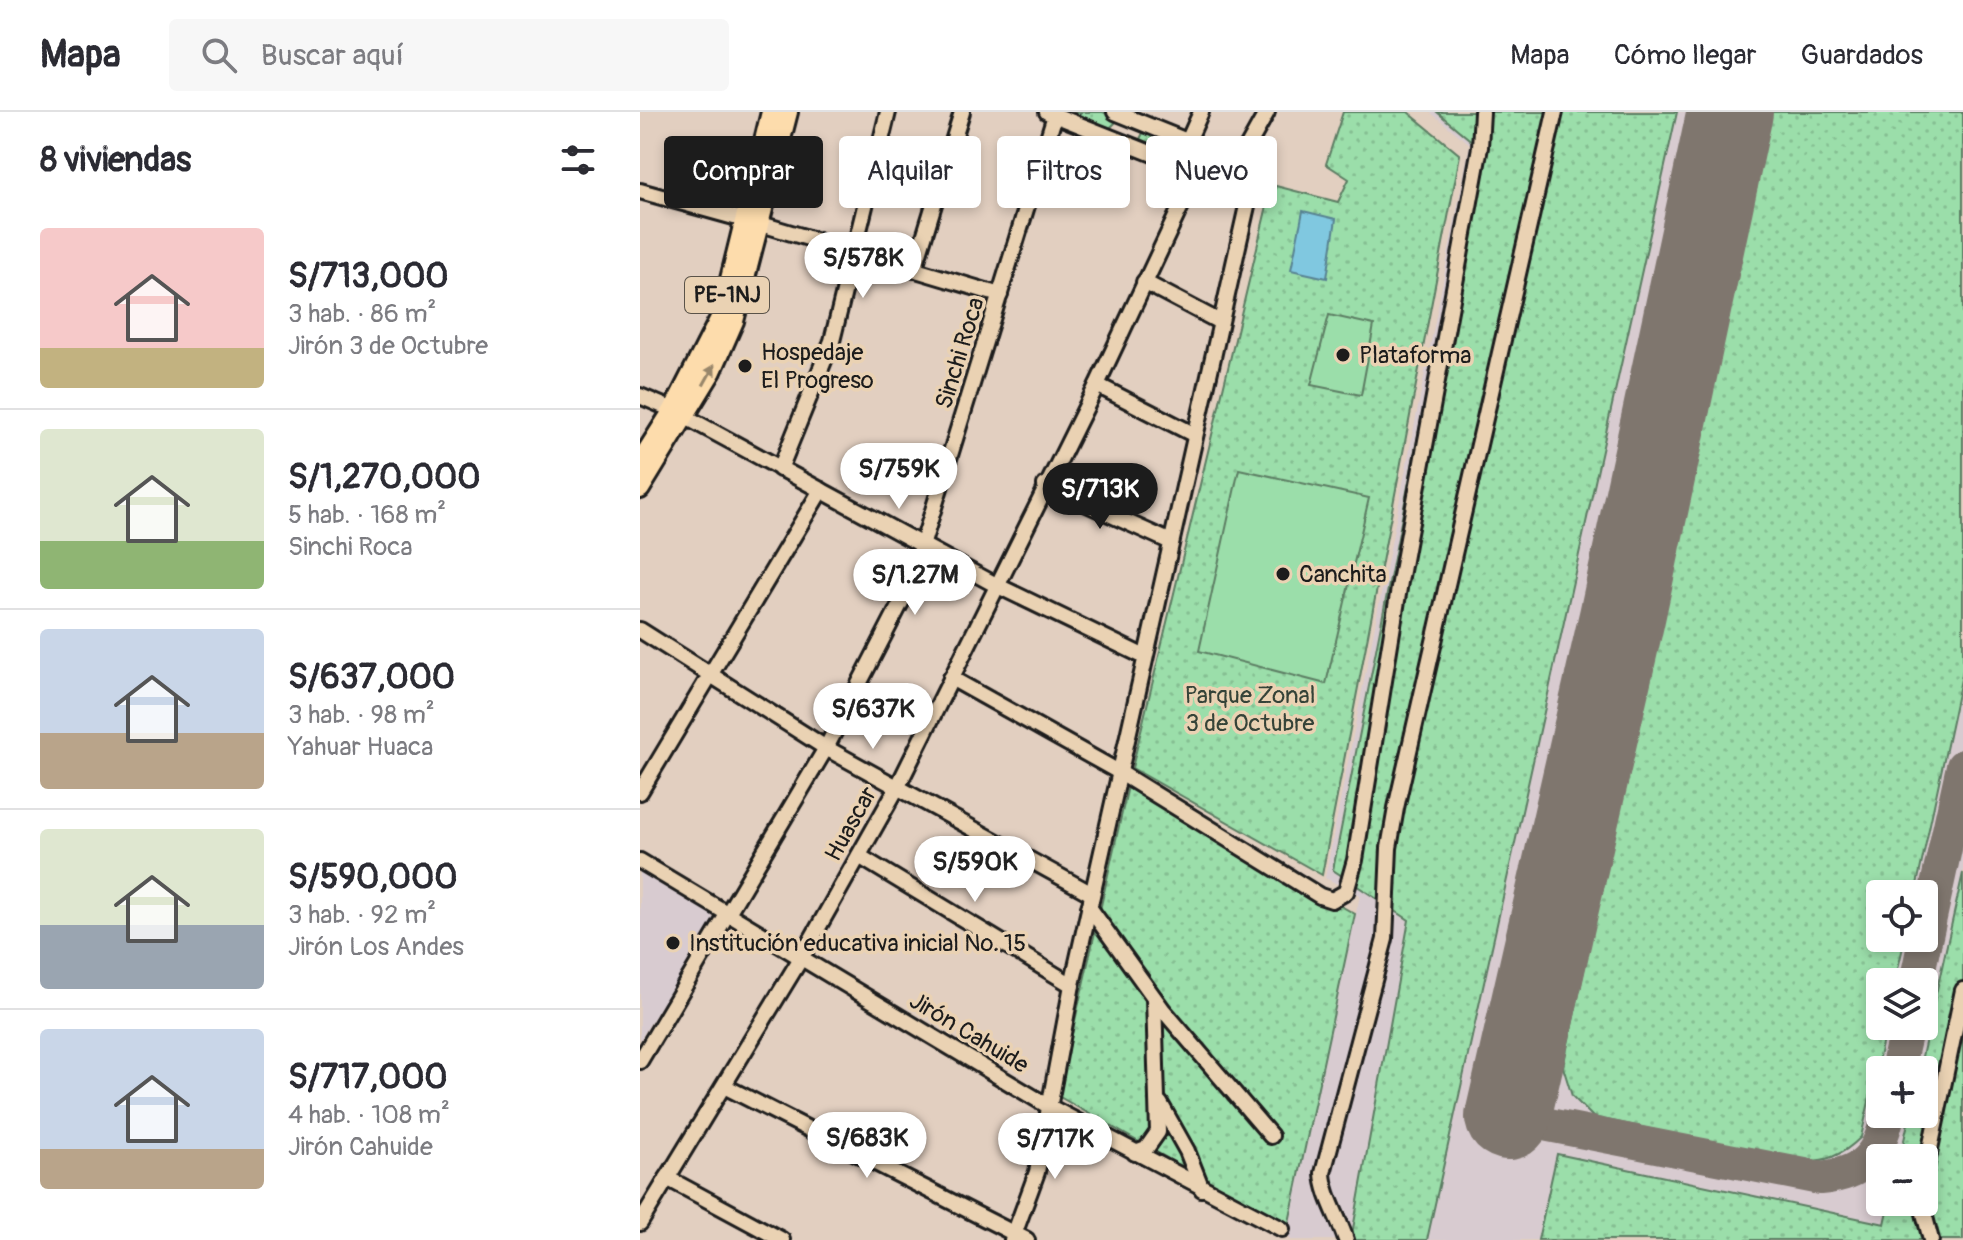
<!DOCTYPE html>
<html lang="es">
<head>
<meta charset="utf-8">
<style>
  :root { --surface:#fff; --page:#f7f7f7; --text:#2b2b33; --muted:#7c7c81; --line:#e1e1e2; --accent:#1c1c1c }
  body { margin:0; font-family:Pangolin,sans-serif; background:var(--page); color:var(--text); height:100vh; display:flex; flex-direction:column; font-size:30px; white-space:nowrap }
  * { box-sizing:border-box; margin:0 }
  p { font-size:26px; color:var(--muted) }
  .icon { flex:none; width:44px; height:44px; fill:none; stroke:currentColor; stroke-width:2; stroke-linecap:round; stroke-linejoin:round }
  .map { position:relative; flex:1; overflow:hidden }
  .sheet { display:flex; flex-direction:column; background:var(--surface); width:640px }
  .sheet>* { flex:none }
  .hud { position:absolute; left:24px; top:24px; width:760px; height:72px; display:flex; gap:16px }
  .tools { position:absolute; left:1226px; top:768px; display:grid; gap:16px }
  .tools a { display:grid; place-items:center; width:72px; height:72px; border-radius:8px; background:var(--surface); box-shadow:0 4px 12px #0003; font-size:40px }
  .price { position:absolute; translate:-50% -68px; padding:0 18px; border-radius:28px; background:#fff; color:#222; font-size:26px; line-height:52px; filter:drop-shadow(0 2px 4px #0008) }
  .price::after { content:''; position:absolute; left:50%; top:48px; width:24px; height:18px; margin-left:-12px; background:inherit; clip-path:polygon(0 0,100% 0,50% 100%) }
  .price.on { background:var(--accent); color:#fff }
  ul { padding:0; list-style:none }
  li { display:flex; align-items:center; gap:24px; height:200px; padding:0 40px }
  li+li { border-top:2px solid var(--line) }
  li span { display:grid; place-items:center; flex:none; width:224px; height:160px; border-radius:8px; color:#555 }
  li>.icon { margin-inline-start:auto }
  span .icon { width:96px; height:96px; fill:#fffc; stroke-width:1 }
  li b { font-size:34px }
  h2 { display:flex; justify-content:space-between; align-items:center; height:96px; padding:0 40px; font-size:34px }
  .pill { padding:0 28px; border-radius:8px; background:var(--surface); box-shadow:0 4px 12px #0003; font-size:28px; line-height:72px }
  .pill.on { background:var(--accent); color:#fff }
  header { display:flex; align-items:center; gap:48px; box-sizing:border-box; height:112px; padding:0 40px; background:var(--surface); border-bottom:2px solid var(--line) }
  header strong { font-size:38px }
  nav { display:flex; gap:44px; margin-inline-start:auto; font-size:28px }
  .search { width:560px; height:72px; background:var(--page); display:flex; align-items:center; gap:20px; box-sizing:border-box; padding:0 28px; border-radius:8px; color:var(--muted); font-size:30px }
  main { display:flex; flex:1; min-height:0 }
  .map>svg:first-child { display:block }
  .built { fill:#d8cbd0; fill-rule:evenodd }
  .grass { fill:url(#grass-dots); stroke:#5c7d63; stroke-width:2 }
  .garden { fill:#9bdeaa; stroke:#5c7d63; stroke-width:2 }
  .water { fill:#80c8e0; stroke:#588392; stroke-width:2 }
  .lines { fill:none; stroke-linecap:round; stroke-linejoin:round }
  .taxiway { stroke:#7f766e; stroke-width:34 }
  .runway { stroke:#7f766e; stroke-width:86 }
  .minor-casing { stroke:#1c1c1c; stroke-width:20 }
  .major-casing { stroke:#1c1c1c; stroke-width:24 }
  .minor { stroke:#ead2b3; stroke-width:14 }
  .major { stroke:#fddcac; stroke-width:18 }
  .oneway { fill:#98866b }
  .poi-dot { fill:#1c1c1c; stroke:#ead2b3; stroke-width:3 }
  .labels { text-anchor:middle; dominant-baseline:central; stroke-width:7; stroke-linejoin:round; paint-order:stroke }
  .shield { fill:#ead2b3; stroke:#5a5349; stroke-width:2 }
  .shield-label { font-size:22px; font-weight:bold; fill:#1c1c1c }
  .poi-label { font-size:24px; fill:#1c1c1c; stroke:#ead2b3; text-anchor:start }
  .street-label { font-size:24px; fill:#1c1c1c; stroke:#ead2b3 }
  .park-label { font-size:24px; fill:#354338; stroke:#ead2b3 }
</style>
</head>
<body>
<header>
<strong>Mapa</strong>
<div class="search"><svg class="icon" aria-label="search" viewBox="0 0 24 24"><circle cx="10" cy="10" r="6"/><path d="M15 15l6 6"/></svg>Buscar aquí</div>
<nav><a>Mapa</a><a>Cómo llegar</a><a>Guardados</a></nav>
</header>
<main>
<section class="sheet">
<h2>8 viviendas<svg class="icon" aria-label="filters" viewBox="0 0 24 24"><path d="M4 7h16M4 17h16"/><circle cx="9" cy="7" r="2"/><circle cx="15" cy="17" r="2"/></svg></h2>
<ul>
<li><span style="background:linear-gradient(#f6c9c9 75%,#c2b280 0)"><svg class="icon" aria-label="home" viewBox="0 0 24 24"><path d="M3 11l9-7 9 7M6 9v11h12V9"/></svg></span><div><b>S/713,000</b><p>3 hab. · 86 m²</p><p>Jirón 3 de Octubre</p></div></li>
<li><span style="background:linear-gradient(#dfe7d0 70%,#8fb573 0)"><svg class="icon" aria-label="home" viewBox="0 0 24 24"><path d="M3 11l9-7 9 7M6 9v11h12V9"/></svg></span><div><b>S/1,270,000</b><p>5 hab. · 168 m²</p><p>Sinchi Roca</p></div></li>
<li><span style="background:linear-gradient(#c9d6e8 65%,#b9a48a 0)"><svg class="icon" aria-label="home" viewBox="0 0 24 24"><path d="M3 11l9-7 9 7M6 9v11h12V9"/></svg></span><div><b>S/637,000</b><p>3 hab. · 98 m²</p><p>Yahuar Huaca</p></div></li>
<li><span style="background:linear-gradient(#dfe7d0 60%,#9aa5b1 0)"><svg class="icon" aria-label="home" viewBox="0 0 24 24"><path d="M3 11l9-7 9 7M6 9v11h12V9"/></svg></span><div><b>S/590,000</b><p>3 hab. · 92 m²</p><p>Jirón Los Andes</p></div></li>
<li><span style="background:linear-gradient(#c9d6e8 75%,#b9a48a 0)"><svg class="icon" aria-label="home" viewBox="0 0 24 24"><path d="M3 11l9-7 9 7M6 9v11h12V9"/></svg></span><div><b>S/717,000</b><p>4 hab. · 108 m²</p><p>Jirón Cahuide</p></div></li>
</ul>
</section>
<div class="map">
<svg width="1323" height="1128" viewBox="0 0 1323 1128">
  <defs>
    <pattern id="grass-dots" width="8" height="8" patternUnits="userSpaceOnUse" patternTransform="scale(2)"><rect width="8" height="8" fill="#9bdeaa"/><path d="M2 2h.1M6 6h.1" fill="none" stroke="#85be92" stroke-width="1.8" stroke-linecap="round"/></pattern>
  </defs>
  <rect width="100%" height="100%" fill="#e2cfc0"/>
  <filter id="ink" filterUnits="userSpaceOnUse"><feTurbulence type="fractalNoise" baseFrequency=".0125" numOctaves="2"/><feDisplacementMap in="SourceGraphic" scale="16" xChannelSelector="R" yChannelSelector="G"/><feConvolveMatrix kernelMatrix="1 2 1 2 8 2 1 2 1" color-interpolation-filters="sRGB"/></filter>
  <g filter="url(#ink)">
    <g class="built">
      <path d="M790,0H1323V1128H651L646,1122L720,783L685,766L830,32ZM1240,782H1284V826H1240ZM1240,870H1284V914H1240ZM1240,958H1284V1002H1240ZM1240,1046H1284V1090H1240Z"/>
      <polygon points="0,756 71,799 74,810 0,928"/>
    </g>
    <g class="grass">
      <polygon points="426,0 463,0 472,4 475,11 469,17"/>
      <polygon points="703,0 768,0 820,43 682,763 492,656 632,73 698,90 709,67 686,52"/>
      <polygon points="797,0 1037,0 787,1128 711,1128 769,808 693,758 835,32"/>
      <path d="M1131,0H1323V558L1275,782H1240V826H1265L1255,870H1240V914H1246L1221,1025C1203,1043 1184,1052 1159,1048L953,1005L932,984L923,955Z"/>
      <polygon points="505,17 574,45 576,51 570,55 499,29"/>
      <polygon points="488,674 715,802 648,1115 418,984"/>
      <polygon points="1323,761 1323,1128 898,1128 917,1042 1245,1112 1250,1090 1284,1090 1284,1046 1260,1046 1270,1002 1284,1002 1284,958 1279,958"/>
    </g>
    <g class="garden">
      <polygon points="689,203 734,213 721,283 671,273"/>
      <polygon points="599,357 729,386 686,572 559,539"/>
    </g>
    <polygon class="water" points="663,99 696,107 687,166 651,158"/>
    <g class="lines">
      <g class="taxiway">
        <polyline points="1276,870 1323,654"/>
        <polyline points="1257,958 1267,914"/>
        <path d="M868,1005L1180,1066C1223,1062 1239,1044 1248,1002"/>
      </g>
      <polyline class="runway" points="868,1005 982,505 1090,0"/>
      <g class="minor-casing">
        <g id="minor">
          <polyline points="407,0 581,69 609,85"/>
          <polyline points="548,29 561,0"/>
          <polyline points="599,50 627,0"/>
          <polyline points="0,79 105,108"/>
          <polyline points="121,112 360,183"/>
          <polyline points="274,158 322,0"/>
          <polyline points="504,170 580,210"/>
          <polyline points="457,273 555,323"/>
          <polyline points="0,284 33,298 356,473 505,545"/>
          <polyline points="140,357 192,229 248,0"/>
          <polyline points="405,373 531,430"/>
          <polyline points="0,518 186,636 452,782"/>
          <polyline points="311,566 479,660 680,784 692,788 706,780 715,748 760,470 840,35 842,0"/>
          <polyline points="0,680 181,378"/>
          <polyline points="219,744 432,873"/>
          <polyline points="0,749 408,994 642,1117"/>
          <polyline points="449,795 523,898 631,1024"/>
          <polyline points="0,949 186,636 270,473 415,3"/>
          <polyline points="84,974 387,1128"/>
          <polyline points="520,991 547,1039 562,1077"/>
          <polyline points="495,1041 506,1037 518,1020 514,886"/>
          <polyline points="27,1066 142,1128"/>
          <polyline points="1284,1066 1323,878"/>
          <polyline points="1281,1090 1291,1128"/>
          <polyline points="0,1111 161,846 258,674 455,277 557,60"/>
          <polyline points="372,1128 397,1060 432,873 609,85 608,67 599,50 475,0"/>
          <path d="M706,1128C699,1106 684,1083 683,1061L745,827L749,736L756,696L915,0"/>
        </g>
      </g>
      <g class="major-casing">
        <g id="major">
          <polyline points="0,350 33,298 81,204 131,0"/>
          <polyline points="0,377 72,259 94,209 148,0"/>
        </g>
      </g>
      <use href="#minor" class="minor"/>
      <use href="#major" class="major"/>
    </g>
    <defs><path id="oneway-solid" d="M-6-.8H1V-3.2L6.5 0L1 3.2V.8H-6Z" transform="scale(2)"/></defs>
    <use class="oneway" href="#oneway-solid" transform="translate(69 263) rotate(-61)"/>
  </g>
  <g class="poi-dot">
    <circle cx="703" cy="243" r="8"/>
    <circle cx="105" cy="254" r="8"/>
    <circle cx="643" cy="462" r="8"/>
    <circle cx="33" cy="831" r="8"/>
  </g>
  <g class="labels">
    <rect class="shield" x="45" y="165" width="84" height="36" rx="6"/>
    <g class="shield-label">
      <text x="87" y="183">PE-1NJ</text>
    </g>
    <g class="poi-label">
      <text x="121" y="240">Hospedaje<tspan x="121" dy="28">El Progreso</tspan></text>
      <text x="719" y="243">Plataforma</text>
      <text x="659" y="462">Canchita</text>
      <text x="49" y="831">Institución educativa inicial No. 15</text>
    </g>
    <g class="street-label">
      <text transform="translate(320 241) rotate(-73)">Sinchi Roca</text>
      <text transform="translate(211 712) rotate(-61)">Huascar</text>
      <text transform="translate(329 921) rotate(31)">Jirón Cahuide</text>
    </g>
    <g class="park-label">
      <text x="610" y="583">Parque Zonal<tspan x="610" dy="28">3 de Octubre</tspan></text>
    </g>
  </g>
</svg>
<div class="tools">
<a><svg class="icon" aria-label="locate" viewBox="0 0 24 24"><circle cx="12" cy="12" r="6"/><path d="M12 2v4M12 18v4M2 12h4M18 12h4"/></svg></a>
<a><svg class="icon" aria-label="layers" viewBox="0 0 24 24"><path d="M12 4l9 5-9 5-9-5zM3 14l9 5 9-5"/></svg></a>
<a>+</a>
<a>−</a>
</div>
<b class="price" style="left:223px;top:188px">S/578K</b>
<b class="price" style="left:259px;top:399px">S/759K</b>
<b class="price on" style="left:460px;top:419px">S/713K</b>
<b class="price" style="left:275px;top:505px">S/1.27M</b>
<b class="price" style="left:233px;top:639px">S/637K</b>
<b class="price" style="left:335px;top:792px">S/590K</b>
<b class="price" style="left:227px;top:1068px">S/683K</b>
<b class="price" style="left:415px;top:1069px">S/717K</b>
<div class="hud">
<a class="pill on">Comprar</a>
<a class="pill">Alquilar</a>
<a class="pill">Filtros</a>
<a class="pill">Nuevo</a>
</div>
</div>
</main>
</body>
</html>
